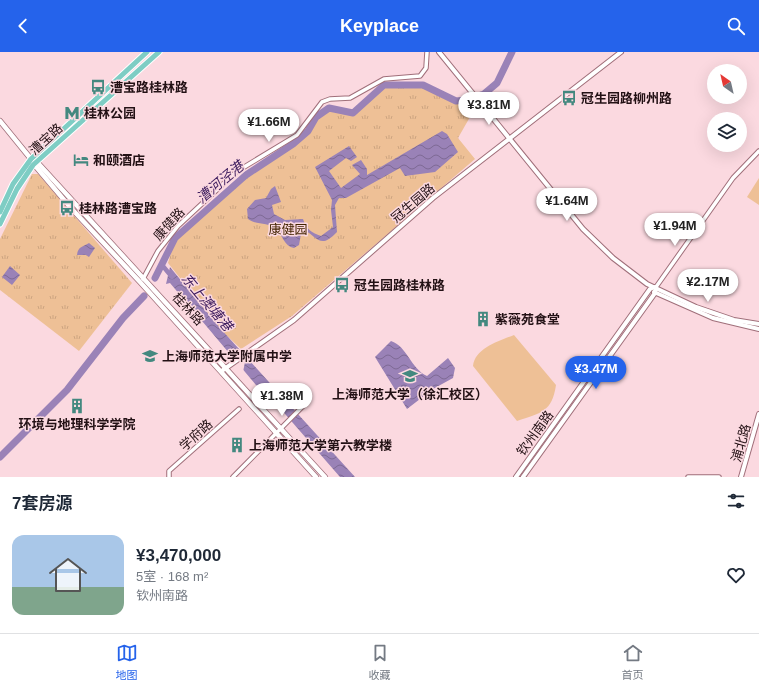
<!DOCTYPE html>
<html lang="zh">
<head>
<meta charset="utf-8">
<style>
  :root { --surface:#fff; --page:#f2f2f3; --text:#1f2937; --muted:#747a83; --line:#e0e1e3; --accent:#2563eb }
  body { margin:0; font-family:Helvetica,"Noto Sans SC",sans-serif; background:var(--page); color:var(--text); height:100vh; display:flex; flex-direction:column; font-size:15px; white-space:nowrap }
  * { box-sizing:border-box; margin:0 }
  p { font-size:13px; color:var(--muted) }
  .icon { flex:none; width:22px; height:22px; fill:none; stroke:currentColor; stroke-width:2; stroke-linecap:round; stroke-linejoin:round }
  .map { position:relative; height:425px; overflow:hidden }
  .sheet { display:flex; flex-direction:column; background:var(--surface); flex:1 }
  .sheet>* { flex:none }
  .needle { width:26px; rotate:326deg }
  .fabs { position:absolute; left:707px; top:12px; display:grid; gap:8px }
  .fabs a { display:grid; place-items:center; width:40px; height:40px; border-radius:50%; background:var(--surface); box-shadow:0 4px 16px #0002; font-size:20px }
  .price { position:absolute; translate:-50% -34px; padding:0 9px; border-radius:14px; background:#fff; color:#222; font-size:13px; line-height:26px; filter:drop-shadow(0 1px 2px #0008) }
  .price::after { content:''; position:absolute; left:50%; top:24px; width:12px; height:9px; margin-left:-6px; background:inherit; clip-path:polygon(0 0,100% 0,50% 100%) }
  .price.selected { background:var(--accent); color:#fff }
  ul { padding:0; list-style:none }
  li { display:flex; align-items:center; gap:12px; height:100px; padding:0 12px }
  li+li { border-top:1px solid var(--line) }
  li span { display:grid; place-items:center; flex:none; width:112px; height:80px; border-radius:12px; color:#555 }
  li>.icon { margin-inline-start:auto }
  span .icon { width:48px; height:48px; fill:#fffc; stroke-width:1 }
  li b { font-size:17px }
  h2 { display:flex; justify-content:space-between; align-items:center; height:48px; padding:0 12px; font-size:17px }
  header { display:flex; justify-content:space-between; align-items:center; height:52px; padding:0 12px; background:var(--accent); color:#fff; font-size:18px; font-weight:700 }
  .dock { display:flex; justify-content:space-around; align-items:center; height:56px; border-top:1px solid var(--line); background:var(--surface); font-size:11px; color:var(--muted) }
  .dock a { display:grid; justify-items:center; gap:2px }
  .dock .selected { color:var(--accent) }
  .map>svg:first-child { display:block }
  .grass { fill:#eec096 }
  .park { fill:url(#park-tufts) }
  .water { fill:url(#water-waves) }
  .pier { fill:#fbd9e0 }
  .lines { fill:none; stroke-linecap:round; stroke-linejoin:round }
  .canal { stroke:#9a82b7; stroke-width:4.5 }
  .river { stroke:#9a82b7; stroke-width:7 }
  .minor-casing { stroke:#a06f7a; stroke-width:5.5 }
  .tertiary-casing { stroke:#a06f7a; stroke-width:6 }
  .secondary-casing { stroke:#a06f7a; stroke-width:6 }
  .primary-casing { stroke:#fff; stroke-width:7 }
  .minor { stroke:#fff; stroke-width:3.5 }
  .tertiary { stroke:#fff; stroke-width:4 }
  .secondary { stroke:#fff; stroke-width:4.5 }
  .primary { stroke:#7ecdc4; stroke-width:5 }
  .labels { text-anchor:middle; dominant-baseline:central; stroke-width:3; stroke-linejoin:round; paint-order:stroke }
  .poi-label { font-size:13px; font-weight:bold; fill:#231115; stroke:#fbd9e0; text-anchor:start }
  .street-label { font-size:13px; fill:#231115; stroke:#fbd9e0 }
  .park-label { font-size:13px; fill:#432400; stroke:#fbd9e0 }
  .water-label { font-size:14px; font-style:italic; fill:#412061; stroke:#fbd9e0 }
</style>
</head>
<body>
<header><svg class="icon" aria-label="back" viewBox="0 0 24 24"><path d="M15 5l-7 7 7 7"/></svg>Keyplace<svg class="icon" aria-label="search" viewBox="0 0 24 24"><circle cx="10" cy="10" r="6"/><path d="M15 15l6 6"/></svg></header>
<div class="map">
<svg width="759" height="425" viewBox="0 0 759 425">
  <defs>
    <pattern id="park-tufts" width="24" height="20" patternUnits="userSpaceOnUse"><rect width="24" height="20" fill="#eec096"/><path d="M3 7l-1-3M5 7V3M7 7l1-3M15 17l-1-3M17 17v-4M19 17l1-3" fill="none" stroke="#cca480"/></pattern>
    <pattern id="water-waves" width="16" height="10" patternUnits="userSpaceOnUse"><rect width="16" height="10" fill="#9a82b7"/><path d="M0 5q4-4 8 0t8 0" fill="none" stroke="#7d6994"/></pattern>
  </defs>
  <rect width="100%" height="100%" fill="#fbd9e0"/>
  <g class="grass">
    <polygon points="759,126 759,153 747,145"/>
    <path d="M514,283L556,333C552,360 541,361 517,369L473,314C475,296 499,289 514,283Z"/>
  </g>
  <g class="park">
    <polygon points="384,33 423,33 456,49 466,48 474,58 458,86 475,107 292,264 241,297 223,280 168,211 175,186 246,123 293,92 308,79 316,65 329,56 353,61"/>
    <polygon points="32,122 38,122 132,231 79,299 0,238 0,187"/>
  </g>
  <g class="water">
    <path d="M442,79L447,82L458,100L435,120L405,124L400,116L346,146H339L335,153L337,180C320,198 318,185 304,178L301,182L299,193L294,196C284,194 283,184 277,178C268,169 257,174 248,167L247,157L255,148L266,146L271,137L275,134L281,150L272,153L274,162L285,168L303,167C306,177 312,181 321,184L333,175L331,158L332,148L315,115L349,94L357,105L351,109L346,106L329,119L341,136L360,122L352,113L361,108L367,117V123Z"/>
    <path d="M89,191L95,196L89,205L86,203H77C78,194 83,195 89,191Z"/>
    <polygon points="10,214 20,223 12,233 2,225"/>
    <polygon points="170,215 220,276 355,425 340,425 279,355 256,333 170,231 166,232"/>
    <path d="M391,289C407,294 411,317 427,324L448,306L455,316L453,326L433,337L407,357L375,305Z"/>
  </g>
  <polygon class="pier" points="242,297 250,307 245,310 243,320 224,299 233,301"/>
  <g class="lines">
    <polyline class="canal" points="162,213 172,225"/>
    <g class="river">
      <polyline points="155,226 175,186 246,123 293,92 308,79 316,65 329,56 353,61 384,33 423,33 456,49 466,48 484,42 497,31 512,0"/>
      <polyline points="0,405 67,338 123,266 144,244"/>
    </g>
    <g class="minor-casing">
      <g id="minor">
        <polyline points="143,227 158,199 178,174 236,120 297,83 322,50 330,47 350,46 384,27 420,24 426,16 427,0"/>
        <polyline points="656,235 733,126 759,99"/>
        <polyline points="169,425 169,419 239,357"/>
        <polyline points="233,425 303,354"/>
        <polyline points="688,425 719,425"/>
      </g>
    </g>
    <g class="tertiary-casing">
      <g id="tertiary">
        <polyline points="439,0 583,177 613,206 647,232 696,255 734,268 759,272"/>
        <polyline points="654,240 713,266 759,277"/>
        <polyline points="223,318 294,268 433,146 621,0"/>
        <polyline points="516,425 650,237 655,235"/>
        <polyline points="523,425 655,241 656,235"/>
        <polyline points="741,425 759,362"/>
      </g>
    </g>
    <g class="secondary-casing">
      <g id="secondary">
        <polyline points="0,69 31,107 37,110 325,425"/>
        <polyline points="32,110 70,155 140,230 316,425"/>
      </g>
    </g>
    <g class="primary-casing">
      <g id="primary">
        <polyline points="0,160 13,132 31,107 147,0"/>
        <polyline points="0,172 17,137 33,113 159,0"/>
      </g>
    </g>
    <use href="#minor" class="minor"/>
    <use href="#tertiary" class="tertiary"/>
    <use href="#secondary" class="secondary"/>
    <use href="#primary" class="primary"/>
  </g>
  <defs>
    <g id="bus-bare" transform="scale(1.2)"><path d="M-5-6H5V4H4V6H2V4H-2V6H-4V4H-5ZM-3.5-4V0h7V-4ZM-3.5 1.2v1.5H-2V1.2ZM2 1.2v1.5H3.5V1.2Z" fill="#43887f" stroke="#fbd9e0" stroke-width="2.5" paint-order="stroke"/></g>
    <g id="metro-bare" transform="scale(1.2)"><path d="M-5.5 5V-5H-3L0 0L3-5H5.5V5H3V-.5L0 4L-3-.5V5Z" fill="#43887f" stroke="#fbd9e0" stroke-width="2.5" paint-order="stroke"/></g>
    <g id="hotel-bare" transform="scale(1.2)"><path d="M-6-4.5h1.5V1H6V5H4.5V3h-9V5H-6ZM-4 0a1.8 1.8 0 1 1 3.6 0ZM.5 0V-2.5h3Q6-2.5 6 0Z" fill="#43887f" stroke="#fbd9e0" stroke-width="2.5" paint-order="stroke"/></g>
    <g id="building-bare" transform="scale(1.2)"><path d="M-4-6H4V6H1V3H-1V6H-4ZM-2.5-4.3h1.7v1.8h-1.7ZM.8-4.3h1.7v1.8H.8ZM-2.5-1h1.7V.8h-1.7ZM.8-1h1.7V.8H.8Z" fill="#43887f" stroke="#fbd9e0" stroke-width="2.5" paint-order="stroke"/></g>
    <g id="school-bare" transform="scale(1.2)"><path d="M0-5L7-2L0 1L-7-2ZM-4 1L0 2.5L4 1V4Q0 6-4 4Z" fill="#43887f" stroke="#fbd9e0" stroke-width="2.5" paint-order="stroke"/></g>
    <g id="university-bare" transform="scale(1.2)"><path d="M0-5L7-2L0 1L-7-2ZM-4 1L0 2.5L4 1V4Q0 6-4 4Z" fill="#43887f" stroke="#fbd9e0" stroke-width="2.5" paint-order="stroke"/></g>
  </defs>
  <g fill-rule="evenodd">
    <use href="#bus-bare" x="98" y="35"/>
    <use href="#bus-bare" x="569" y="46"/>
    <use href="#metro-bare" x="72" y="61"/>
    <use href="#hotel-bare" x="81" y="108"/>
    <use href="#bus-bare" x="67" y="156"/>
    <use href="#bus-bare" x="342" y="233"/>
    <use href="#building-bare" x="483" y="267"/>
    <use href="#school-bare" x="150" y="304"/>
    <use href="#university-bare" x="410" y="324"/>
    <use href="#building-bare" x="77" y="354"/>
    <use href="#building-bare" x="237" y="393"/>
  </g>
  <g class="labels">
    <g class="poi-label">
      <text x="110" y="35">漕宝路桂林路</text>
      <text x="581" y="46">冠生园路柳州路</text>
      <text x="84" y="61">桂林公园</text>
      <text x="93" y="108">和颐酒店</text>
      <text x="79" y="156">桂林路漕宝路</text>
      <text x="354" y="233">冠生园路桂林路</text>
      <text x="495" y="267">紫薇苑食堂</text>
      <text x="162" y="304">上海师范大学附属中学</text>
      <text x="410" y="342" text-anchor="middle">上海师范大学（徐汇校区）</text>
      <text x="77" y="372" text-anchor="middle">环境与地理科学学院</text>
      <text x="249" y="393">上海师范大学第六教学楼</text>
    </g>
    <g class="street-label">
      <text transform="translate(46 87) rotate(-42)">漕宝路</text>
      <text transform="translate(413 151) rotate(-40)">冠生园路</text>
      <text transform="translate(169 172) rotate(-48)">康健路</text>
      <text transform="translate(188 257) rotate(47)">桂林路</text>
      <text transform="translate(535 381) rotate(-54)">钦州南路</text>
      <text transform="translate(196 383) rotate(-42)">学府路</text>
      <text transform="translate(741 391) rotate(-74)">浦北路</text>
    </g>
    <g class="park-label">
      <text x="288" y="177">康健园</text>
    </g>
    <g class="water-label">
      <text transform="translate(220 130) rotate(-40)">漕河泾港</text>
      <text transform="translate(207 250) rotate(50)">东上澳塘港</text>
    </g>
  </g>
</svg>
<div class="fabs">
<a><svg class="needle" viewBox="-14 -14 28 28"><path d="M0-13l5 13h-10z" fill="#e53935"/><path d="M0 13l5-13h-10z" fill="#747a83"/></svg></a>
<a><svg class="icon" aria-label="layers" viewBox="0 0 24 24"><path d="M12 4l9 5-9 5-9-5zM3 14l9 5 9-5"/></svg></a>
</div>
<b class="price" style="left:489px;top:74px">¥3.81M</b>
<b class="price" style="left:269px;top:91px">¥1.66M</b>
<b class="price" style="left:567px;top:170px">¥1.64M</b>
<b class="price" style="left:675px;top:195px">¥1.94M</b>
<b class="price" style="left:708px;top:251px">¥2.17M</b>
<b class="price selected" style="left:596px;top:338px">¥3.47M</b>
<b class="price" style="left:282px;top:365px">¥1.38M</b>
</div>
<section class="sheet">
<h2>7套房源<svg class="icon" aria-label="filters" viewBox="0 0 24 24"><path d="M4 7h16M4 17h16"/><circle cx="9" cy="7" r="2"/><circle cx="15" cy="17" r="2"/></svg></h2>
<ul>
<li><span style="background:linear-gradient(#a9c7e8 65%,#7fa58c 0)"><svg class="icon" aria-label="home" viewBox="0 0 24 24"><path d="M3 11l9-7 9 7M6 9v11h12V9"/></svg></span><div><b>¥3,470,000</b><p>5室 · 168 m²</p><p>钦州南路</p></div><svg class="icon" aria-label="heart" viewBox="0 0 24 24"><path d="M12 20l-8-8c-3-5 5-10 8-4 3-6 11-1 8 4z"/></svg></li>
</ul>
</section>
<nav class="dock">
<a class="selected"><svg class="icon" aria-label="map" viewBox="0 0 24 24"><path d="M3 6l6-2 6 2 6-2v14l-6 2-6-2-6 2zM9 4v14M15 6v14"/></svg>地图</a>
<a><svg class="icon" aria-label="saved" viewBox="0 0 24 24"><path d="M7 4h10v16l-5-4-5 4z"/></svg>收藏</a>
<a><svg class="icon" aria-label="home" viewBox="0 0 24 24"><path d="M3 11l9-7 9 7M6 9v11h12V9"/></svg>首页</a>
</nav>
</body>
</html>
